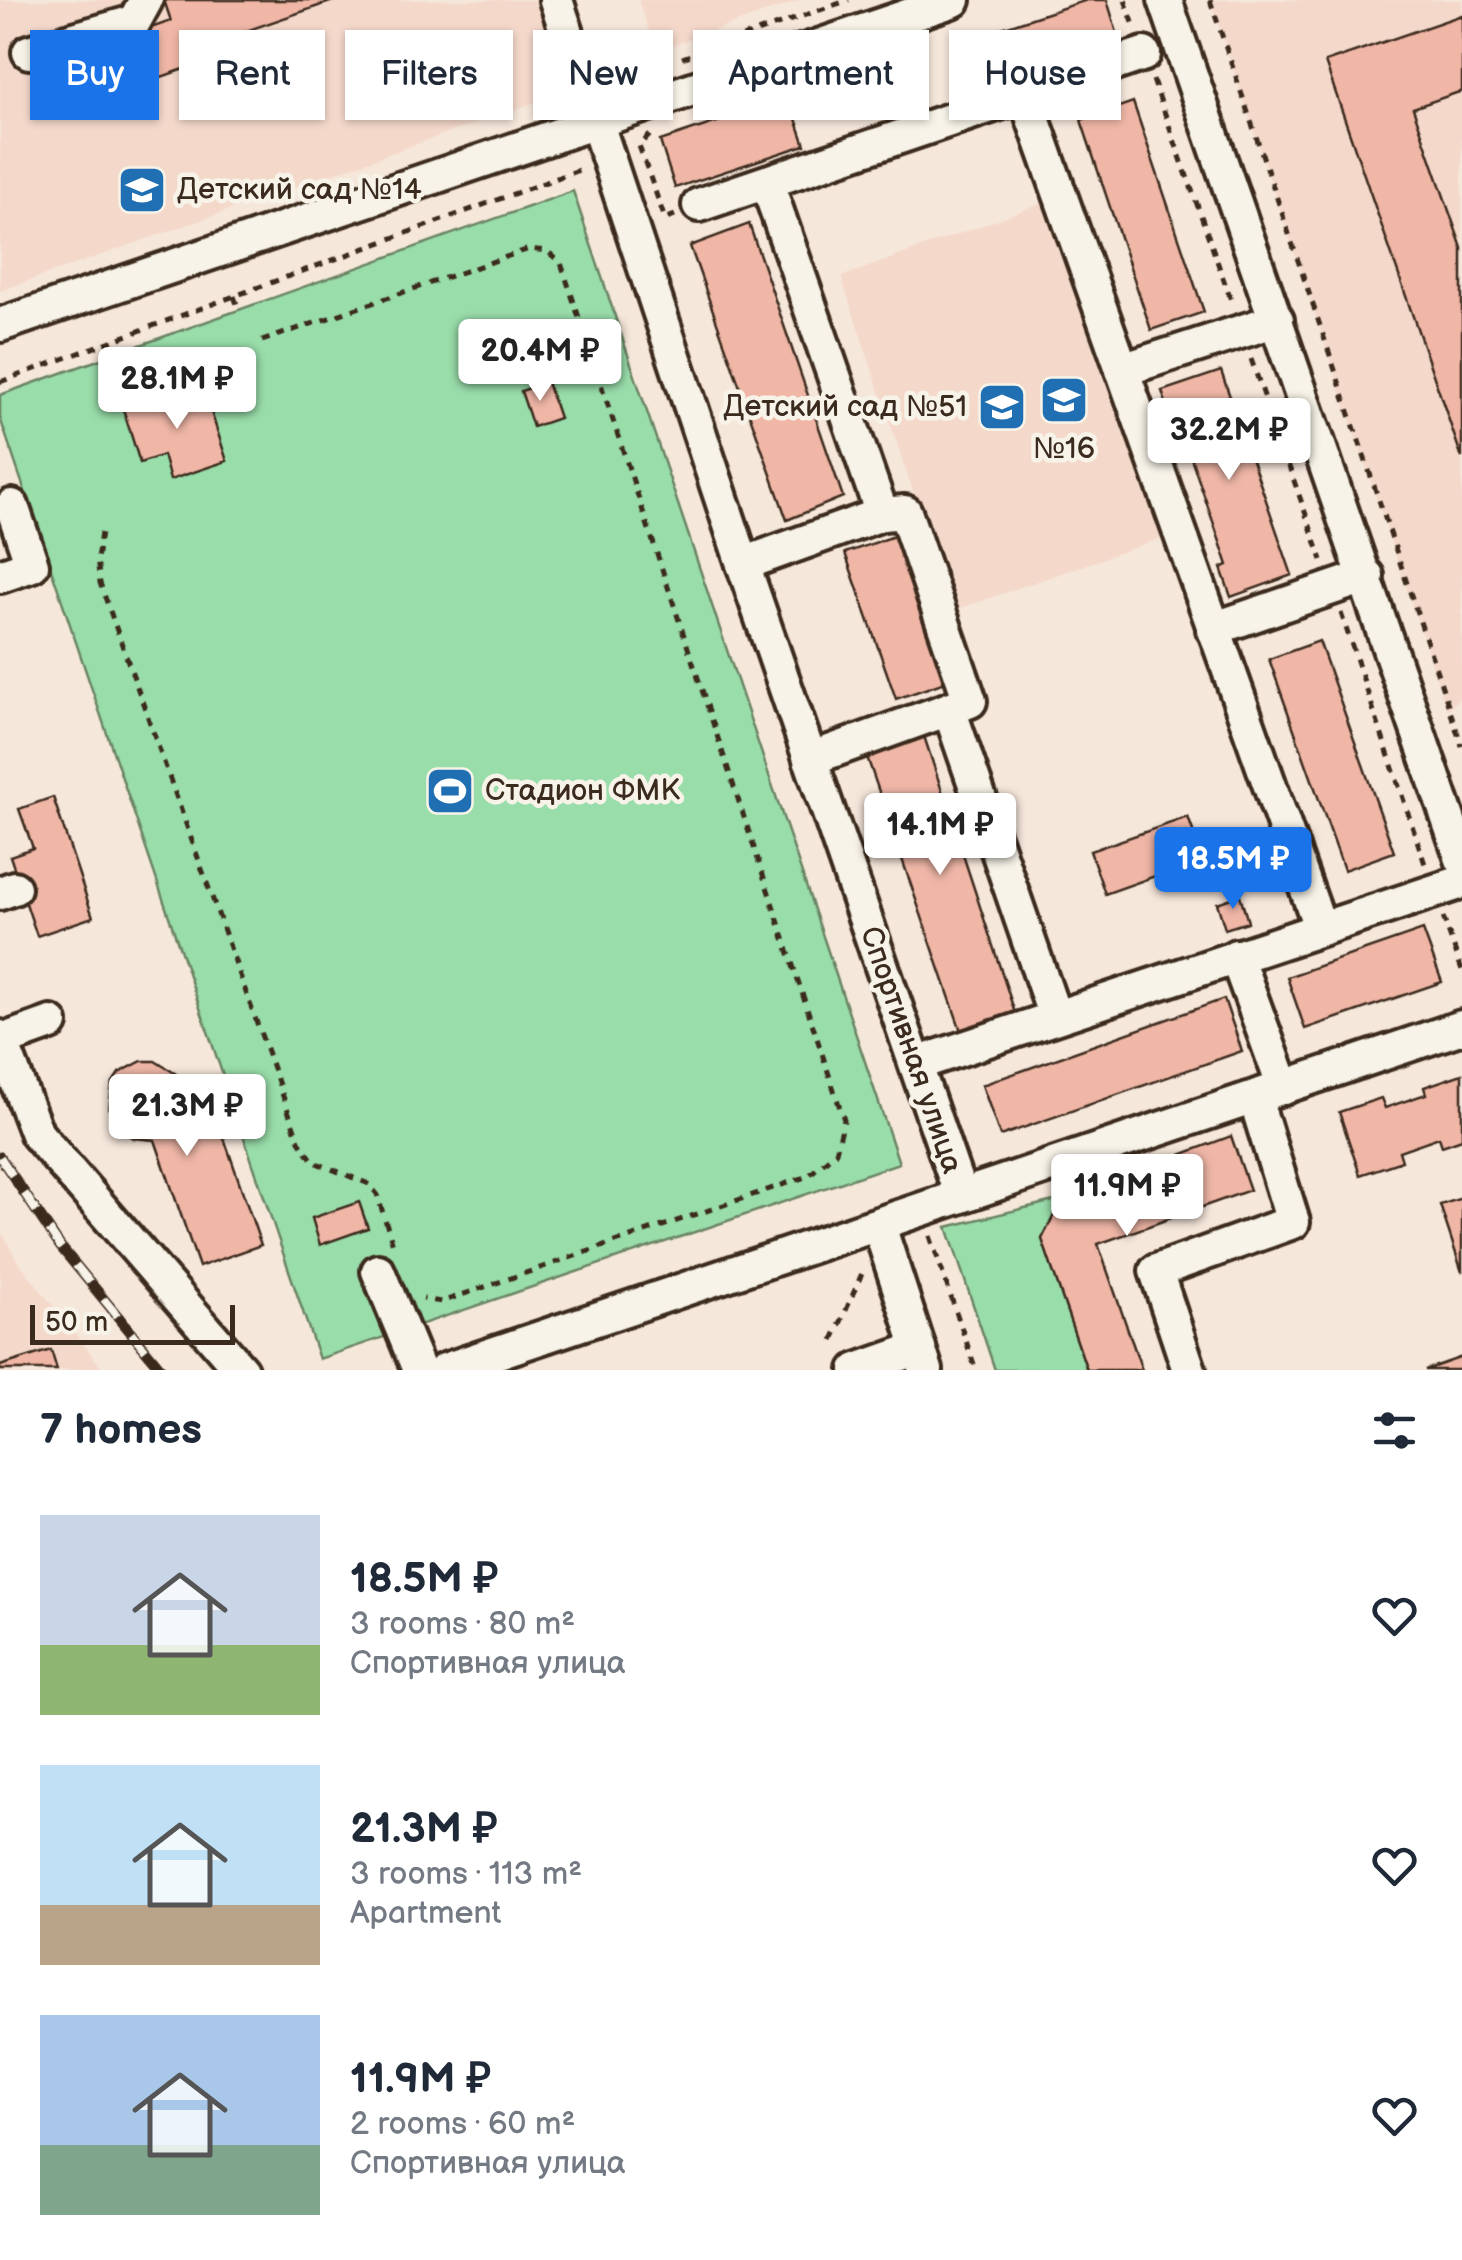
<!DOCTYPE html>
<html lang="en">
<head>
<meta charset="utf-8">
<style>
  :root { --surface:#fff; --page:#f6f6f7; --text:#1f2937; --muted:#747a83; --accent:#1a73e8 }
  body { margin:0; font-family:"Balsamiq Sans",sans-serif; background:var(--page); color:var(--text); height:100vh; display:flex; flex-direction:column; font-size:38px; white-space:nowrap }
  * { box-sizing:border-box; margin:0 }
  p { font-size:32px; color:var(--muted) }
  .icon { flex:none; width:55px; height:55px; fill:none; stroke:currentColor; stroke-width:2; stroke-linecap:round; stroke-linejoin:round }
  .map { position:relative; height:1370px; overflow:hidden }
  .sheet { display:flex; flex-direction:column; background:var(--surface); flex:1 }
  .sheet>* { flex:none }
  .hud { position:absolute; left:30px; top:30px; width:1402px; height:90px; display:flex; gap:20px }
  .scale { position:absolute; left:30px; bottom:25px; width:205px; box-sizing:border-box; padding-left:10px; border:5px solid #3b2a1e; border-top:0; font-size:28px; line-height:35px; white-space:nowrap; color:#3b2a1e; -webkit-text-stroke:8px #f7f3e8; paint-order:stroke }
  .price { position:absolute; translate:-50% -85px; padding:0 22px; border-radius:10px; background:#fff; color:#222; font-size:32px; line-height:65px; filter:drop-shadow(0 2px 5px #0008) }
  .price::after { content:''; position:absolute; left:50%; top:60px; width:30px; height:22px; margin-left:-15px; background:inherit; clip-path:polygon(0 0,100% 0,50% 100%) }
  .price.selected { background:var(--accent); color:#fff }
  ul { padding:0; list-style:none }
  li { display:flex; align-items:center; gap:30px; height:250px; padding:0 40px }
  li span { display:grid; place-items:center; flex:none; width:280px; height:200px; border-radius:0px; color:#555 }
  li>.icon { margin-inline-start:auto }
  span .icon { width:120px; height:120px; fill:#fffc; stroke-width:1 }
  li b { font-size:42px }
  h2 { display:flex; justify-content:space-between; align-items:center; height:120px; padding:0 40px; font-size:42px }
  .chip { padding:0 35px; border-radius:0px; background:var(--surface); box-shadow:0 2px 8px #0004; font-size:35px; line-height:90px }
  .chip.selected { background:var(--accent); color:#fff }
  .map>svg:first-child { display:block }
  .built { fill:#f4d9cb }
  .green { fill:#9da; stroke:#6a8464; stroke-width:2.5 }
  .building { fill:#f0b7a7; stroke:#3b2a1e; stroke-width:2.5 }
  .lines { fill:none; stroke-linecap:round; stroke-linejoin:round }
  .minor-casing { stroke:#3b2a1e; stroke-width:40 }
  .path { stroke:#3b2a1e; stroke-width:5; stroke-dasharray:8 8; stroke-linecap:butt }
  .minor { stroke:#f7f3e8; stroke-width:32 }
  .rail-casing { stroke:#3b2a1e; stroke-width:11 }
  .rail { stroke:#f7f3e8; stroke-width:8; stroke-dasharray:22; stroke-linecap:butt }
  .labels { text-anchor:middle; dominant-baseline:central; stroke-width:9; stroke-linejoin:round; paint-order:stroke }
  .poi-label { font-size:30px; fill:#3b2a1e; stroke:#f7f3e8; text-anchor:start }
  .street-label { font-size:30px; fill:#3b2a1e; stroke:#f7f3e8 }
</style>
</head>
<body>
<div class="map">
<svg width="1462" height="1370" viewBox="0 0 1462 1370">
  <rect width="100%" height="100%" fill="#f6e7db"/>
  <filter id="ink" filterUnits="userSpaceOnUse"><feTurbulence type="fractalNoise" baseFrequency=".01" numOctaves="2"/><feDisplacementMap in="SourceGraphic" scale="20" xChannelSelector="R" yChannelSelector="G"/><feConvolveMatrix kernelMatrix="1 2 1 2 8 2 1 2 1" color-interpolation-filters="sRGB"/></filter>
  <g filter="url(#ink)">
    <g class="built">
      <polygon points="0,0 538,0 570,90 0,291"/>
      <polygon points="638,0 801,0 656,51"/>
      <polygon points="1210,0 1462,0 1462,696 1447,710"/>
      <polygon points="1048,201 1165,537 953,611 841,277"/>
      <polygon points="0,1230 18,1261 104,1370 0,1370"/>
    </g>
    <g class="green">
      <polygon points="573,191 899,1163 319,1359 0,418 0,395"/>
      <polygon points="1066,1198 1042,1239 1087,1370 995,1370 947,1227"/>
    </g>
    <g class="building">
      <polygon points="164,0 336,0 188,51 193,66 72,108 59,71 74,65 71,56 171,21"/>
      <polygon points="1087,0 1107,0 1121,46 985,90 968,39"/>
      <polygon points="1462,15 1462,91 1413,108 1462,248 1462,458 1325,62"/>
      <polygon points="789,98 805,145 675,188 660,141"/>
      <polygon points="1133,102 1204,312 1151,330 1081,120"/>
      <polygon points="749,224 843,497 787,520 690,246"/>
      <polygon points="1221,371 1292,575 1231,597 1221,568 1228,565 1179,423 1173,425 1162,391"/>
      <polygon points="547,382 559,418 533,427 521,391"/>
      <polygon points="202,384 227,461 170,480 163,455 140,463 123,409"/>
      <polygon points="897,535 948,681 896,699 845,553"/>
      <polygon points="1319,641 1394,852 1344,870 1269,659"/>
      <polygon points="921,727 1015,1013 961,1031 864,748"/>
      <polygon points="53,797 93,917 37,936 10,856 33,848 19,809"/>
      <polygon points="1188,817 1203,859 1105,894 1090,851"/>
      <polygon points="1240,895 1248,922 1225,929 1217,903"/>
      <polygon points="1423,930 1442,982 1305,1029 1287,977"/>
      <polygon points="1224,999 1242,1051 1000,1136 982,1085"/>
      <polygon points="142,1061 155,1061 178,1075 188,1100 185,1115 213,1106 261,1245 199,1267 155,1140 133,1138 122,1131 109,1109 112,1084 119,1073"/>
      <polygon points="1462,1074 1462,1139 1442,1146 1439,1137 1399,1151 1402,1161 1360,1175 1339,1112 1381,1098 1385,1108 1426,1094 1424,1087"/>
      <polygon points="1231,1136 1250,1190 1098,1244 1142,1370 1087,1370 1042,1239 1062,1199"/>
      <polygon points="1462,1198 1462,1272 1440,1205"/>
      <polygon points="359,1202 368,1228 320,1245 312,1218"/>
      <polygon points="51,1350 57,1370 0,1370 0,1366"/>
      <polygon points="1462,1357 1462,1370 1425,1370"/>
    </g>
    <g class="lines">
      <g class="minor-casing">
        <g id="minor">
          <polyline points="556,0 743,564 961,1196 1462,1027"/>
          <polyline points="1165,0 1462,859"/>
          <polyline points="29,52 134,22 146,0"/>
          <polyline points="1025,96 1320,927"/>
          <polyline points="767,183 882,514 905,512 970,701 949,709 1054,1014"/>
          <polyline points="699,205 1144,54"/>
          <polyline points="0,325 954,0"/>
          <polyline points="1122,370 1277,320"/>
          <polyline points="743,564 882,514"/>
          <polyline points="0,576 32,565 12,506"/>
          <polyline points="1213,629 1367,576"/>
          <polyline points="810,759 949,709"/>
          <polyline points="0,893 14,888"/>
          <polyline points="1236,956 1284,1088"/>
          <polyline points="0,1037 37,1134 241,1370"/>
          <polyline points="1,1041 51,1023"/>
          <polyline points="916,1064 1462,882"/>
          <polyline points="879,1226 926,1370"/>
          <polyline points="378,1271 419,1370"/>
          <polyline points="445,1370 961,1196"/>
          <polyline points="857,1370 919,1348"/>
          <polyline points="1189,1370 1156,1271 1293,1222 1255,1098"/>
        </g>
      </g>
      <g class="path">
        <polyline points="1125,0 1135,28"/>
        <polyline points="1210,0 1462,746"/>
        <polyline points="682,58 849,0"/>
        <polyline points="1153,80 1233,306"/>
        <polyline points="650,135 639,146 665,219 675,215"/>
        <polyline points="234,296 239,310"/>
        <polyline points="262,341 529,249 547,251 561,263 844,1120 836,1152 808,1176 441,1302 423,1299"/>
        <polyline points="1251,359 1322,560"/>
        <polyline points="0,382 584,168"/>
        <polyline points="118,394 238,351"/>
        <polyline points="101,533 97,559 100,583 299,1141 314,1162 369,1184 377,1194 394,1248"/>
        <polyline points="1341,613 1425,864"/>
        <polyline points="1443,917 1462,970"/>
        <polyline points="930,1236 976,1370"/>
        <polyline points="833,1340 863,1271"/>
      </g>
      <use href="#minor" class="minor"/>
      <g class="rail-casing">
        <polyline id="rail" points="0,1157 60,1246 162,1370"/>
      </g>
      <use href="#rail" class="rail"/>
    </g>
  </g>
  <defs>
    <g id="school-square" transform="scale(2.5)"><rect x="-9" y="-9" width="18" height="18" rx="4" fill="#1f6fb2" stroke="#f7f3e8"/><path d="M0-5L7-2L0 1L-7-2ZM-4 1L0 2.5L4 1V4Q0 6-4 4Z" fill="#fff"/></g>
    <g id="stadium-square" transform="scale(2.5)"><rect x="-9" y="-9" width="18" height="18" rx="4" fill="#1f6fb2" stroke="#f7f3e8"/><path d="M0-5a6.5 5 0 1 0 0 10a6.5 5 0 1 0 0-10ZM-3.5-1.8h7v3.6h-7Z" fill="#fff"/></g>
  </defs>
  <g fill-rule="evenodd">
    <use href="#school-square" x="142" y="190"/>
    <use href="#school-square" x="1064" y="400"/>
    <use href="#school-square" x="1002" y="407"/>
    <use href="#stadium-square" x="450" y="791"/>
  </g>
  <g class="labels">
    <g class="poi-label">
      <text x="177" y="190">Детский сад №14</text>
      <text x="967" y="407" text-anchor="end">Детский сад №51</text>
      <text x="1064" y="449" text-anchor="middle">№16</text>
      <text x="485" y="791">Стадион ФМК</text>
    </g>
    <g class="street-label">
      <text transform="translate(911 1050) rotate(71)">Спортивная улица</text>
    </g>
  </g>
</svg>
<div class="scale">50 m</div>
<b class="price" style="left:540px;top:404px">20.4M ₽</b>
<b class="price" style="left:177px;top:432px">28.1M ₽</b>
<b class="price" style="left:1229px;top:483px">32.2M ₽</b>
<b class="price" style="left:940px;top:878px">14.1M ₽</b>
<b class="price selected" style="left:1233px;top:912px">18.5M ₽</b>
<b class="price" style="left:187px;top:1159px">21.3M ₽</b>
<b class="price" style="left:1127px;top:1239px">11.9M ₽</b>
<div class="hud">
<a class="chip selected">Buy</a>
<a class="chip">Rent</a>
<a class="chip">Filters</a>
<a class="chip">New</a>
<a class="chip">Apartment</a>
<a class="chip">House</a>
</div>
</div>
<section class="sheet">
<h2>7 homes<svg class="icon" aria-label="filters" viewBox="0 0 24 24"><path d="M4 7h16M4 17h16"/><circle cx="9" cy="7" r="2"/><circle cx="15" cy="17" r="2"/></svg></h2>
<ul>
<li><span style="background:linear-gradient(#c9d6e8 65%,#8fb573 0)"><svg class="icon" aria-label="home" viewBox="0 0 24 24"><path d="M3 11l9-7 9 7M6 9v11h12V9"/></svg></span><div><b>18.5M ₽</b><p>3 rooms · 80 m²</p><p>Спортивная улица</p></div><svg class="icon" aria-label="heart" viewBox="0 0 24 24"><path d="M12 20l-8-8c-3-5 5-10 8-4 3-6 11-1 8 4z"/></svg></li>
<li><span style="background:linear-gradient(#bfe0f5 70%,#b9a48a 0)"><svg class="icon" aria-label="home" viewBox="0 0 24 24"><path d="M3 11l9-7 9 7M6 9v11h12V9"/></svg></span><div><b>21.3M ₽</b><p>3 rooms · 113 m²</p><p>Apartment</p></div><svg class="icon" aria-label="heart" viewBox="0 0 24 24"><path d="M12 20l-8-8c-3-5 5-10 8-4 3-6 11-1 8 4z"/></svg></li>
<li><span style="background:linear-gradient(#a9c7e8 65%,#7fa58c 0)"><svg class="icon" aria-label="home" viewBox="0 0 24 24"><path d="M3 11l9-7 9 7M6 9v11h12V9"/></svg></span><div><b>11.9M ₽</b><p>2 rooms · 60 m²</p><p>Спортивная улица</p></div><svg class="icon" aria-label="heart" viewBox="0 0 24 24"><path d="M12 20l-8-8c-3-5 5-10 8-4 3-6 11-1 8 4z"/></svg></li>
</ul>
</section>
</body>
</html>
